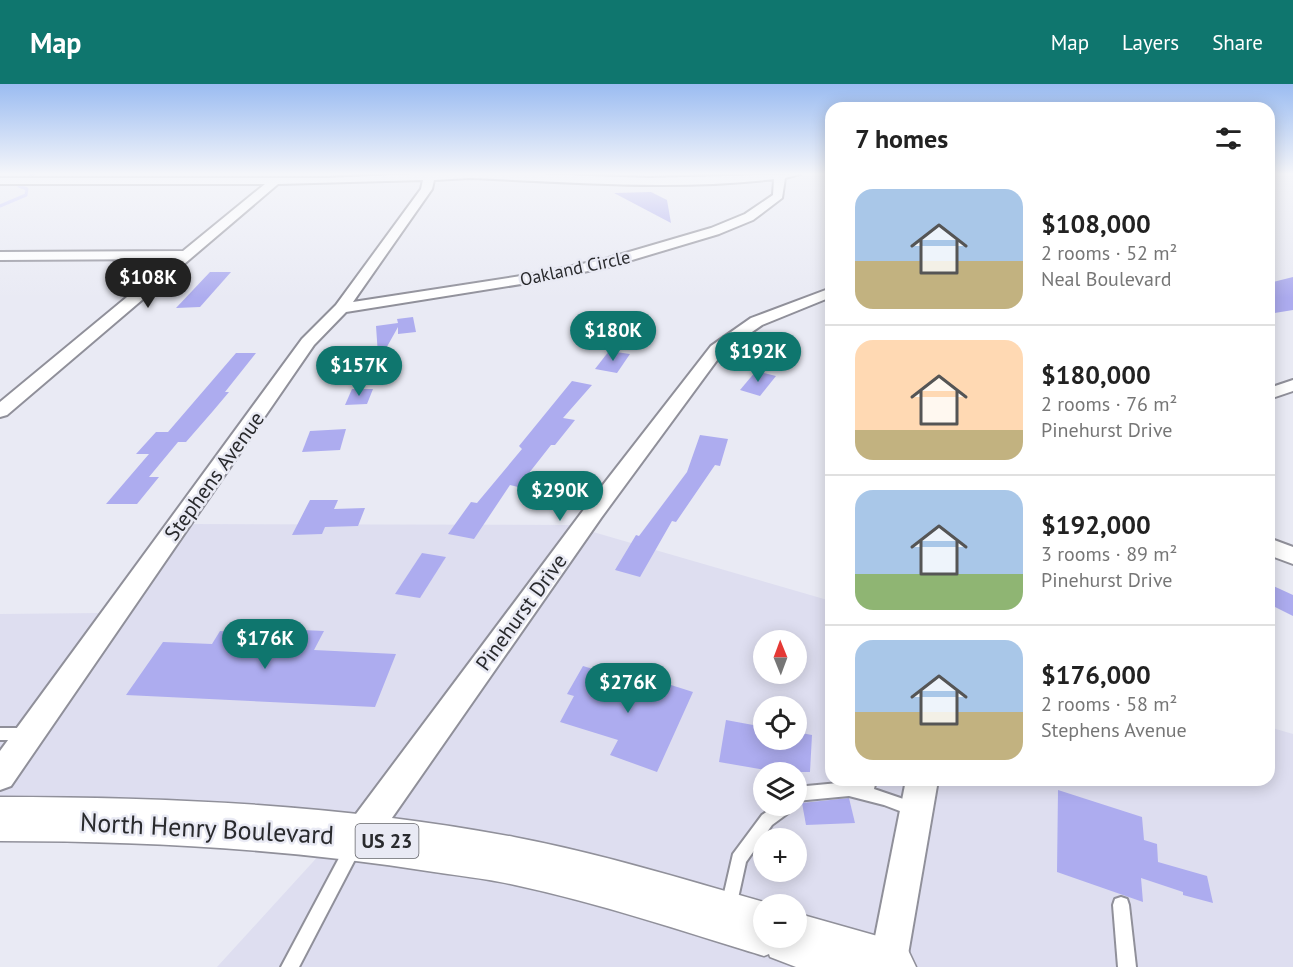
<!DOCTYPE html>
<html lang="en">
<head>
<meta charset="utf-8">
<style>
  :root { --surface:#fff; --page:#f6f6f6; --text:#222; --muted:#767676; --line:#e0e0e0; --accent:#0f766e }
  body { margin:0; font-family:"PT Sans",sans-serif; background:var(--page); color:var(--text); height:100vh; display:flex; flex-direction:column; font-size:22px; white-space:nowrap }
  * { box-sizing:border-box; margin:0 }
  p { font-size:20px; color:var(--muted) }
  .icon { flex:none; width:33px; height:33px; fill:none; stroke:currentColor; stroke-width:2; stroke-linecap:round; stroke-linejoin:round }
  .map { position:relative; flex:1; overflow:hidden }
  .drawer { position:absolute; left:825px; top:18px; width:450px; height:684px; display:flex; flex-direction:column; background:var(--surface); border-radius:18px; box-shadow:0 3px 15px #0003 }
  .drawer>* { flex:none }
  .needle { width:39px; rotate:359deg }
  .controls { position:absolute; left:753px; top:546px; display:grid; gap:12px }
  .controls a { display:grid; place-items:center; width:54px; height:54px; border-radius:50%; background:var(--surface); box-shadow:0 3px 15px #0003; font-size:30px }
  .price { position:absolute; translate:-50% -51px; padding:0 14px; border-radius:21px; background:var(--accent); color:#fff; font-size:20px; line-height:39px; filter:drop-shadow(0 2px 3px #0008) }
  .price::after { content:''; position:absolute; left:50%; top:36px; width:18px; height:14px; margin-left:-9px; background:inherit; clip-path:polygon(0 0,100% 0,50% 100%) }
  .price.on { background:#222; color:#fff }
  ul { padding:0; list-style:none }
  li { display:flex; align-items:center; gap:18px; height:150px; padding:0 30px }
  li+li { border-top:2px solid var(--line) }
  li span { display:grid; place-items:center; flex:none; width:168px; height:120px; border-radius:18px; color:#555 }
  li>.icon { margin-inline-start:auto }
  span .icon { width:72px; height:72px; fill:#fffc; stroke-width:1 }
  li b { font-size:26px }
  h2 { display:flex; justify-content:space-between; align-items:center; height:72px; padding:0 30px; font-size:26px }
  header { display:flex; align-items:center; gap:36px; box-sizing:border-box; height:84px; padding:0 30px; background:var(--accent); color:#fff }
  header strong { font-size:28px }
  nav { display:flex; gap:33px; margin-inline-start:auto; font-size:21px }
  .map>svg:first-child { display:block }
  .built { fill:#dedef0; fill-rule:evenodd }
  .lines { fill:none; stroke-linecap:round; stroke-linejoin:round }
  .stream { stroke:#c7c8fe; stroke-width:3 }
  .building { fill:#adacef }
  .lane-casing { stroke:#90909a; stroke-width:4 }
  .street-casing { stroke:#90909a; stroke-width:4 }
  .highway-casing { stroke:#90909a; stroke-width:3 }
  .lane { fill:#fff; fill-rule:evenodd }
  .street { fill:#fff; fill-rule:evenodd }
  .highway { fill:#fff; fill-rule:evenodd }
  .labels { text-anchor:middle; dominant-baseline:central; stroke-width:5; stroke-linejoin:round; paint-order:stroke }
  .far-street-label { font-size:18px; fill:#292a2d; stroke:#e9eaf4 }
  .shield { fill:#e9eaf4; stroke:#636469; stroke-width:1.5 }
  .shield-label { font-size:20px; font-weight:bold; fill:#292a2d }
  .street-label { font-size:21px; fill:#292a2d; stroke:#e9eaf4 }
  .near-street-label { font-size:26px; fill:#292a2d; stroke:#e9eaf4 }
</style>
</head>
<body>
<header>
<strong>Map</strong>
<nav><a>Map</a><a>Layers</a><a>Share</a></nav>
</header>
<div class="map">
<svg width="1293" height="883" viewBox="0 0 1293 883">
  <rect width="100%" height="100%" fill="#e9eaf4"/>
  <path class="built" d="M184,440L569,441L831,517V696H1269V643L1293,650V883H217L332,757L0,731V530L102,529ZM764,556H796V590H764ZM764,622H796V656H764ZM764,688H796V722H764ZM764,754H796V788H764ZM764,820H796V854H764Z"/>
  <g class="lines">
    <g class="stream">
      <polyline points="30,93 34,90"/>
      <polyline points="0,122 26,111 27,105 19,102 26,99"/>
    </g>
  </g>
  <g class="building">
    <polygon points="651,108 667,116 671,139 614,109"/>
    <polygon points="210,188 231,188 200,223 176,224"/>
    <polygon points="1293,193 1293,226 1269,230 1269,199"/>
    <polygon points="413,233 416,248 398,250 398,243 374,286 341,286 350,270 378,271 376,242 398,239 397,235"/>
    <polygon points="609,267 630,270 617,289 595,285"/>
    <polygon points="236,269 256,269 225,308 229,308 213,327 186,358 178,358 149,393 159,393 137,420 106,420 149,370 136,370 156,348 168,348"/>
    <polygon points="756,287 776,292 760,312 740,306"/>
    <polygon points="572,297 592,301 563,334 575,336 555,361 551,361 518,403 510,401 474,455 448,450 471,418 477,419 522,365 519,362"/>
    <polygon points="352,305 373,305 367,320 345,321"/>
    <polygon points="346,345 340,366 302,368 310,347"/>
    <polygon points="700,351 728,355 720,382 715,381 676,438 672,437 640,493 615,486 636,451 639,452 687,388"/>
    <polygon points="310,416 338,416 334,425 365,424 358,442 325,443 322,450 292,451"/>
    <polygon points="422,469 446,473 420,514 395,510"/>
    <polygon points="1269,500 1293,511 1293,532 1269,520"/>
    <polygon points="235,543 324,547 314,566 396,570 375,623 126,611 163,558 212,560 220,547 232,548"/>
    <polygon points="583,582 646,601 649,594 693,608 657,688 610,671 618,656 560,638 574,612 567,610"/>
    <polygon points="726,636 764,643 764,656 796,656 796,648 812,651 810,688 777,688 719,678"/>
    <polygon points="1058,706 1142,733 1144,756 1157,760 1158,778 1207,792 1213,819 1183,811 1183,808 1141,794 1143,818 1057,788"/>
    <polygon points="849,714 855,739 806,741 802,719"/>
  </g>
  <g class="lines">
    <g class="lane-casing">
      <g id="lane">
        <polygon points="0,644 27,644 32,646 34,650 32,654 27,656 0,656"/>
        <polygon points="862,696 876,696 874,705 918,720 921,725 918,730 913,732 884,721 849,712 796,717 796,703 849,698 860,701"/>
        <polygon points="775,722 793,722 791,727 772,741 746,778 735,828 729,830 723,828 721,822 733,770 762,731"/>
        <polygon points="353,757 359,759 361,764 299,883 281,883 347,759"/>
        <polygon points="1121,813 1127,815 1129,821 1136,883 1118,883 1113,821 1115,815"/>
      </g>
    </g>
    <g class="street-casing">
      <g id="street">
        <path d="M416,90H537L649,94L800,90L785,94L782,114L753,136L719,150L612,182L540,197L346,228L314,261L11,702L0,706V667L302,255L336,221L421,105L423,96L278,100L7,331L0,333V318L173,175L0,176V168L183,167L265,100H0V94H327ZM470,94C571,98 674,107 774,95L773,111L745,130L711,144L605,175L540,189L353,218L432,105L434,96Z"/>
        <polygon points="831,204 831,213 762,241 723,268 601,434 371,764 359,769 347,764 342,753 347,742 585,424 711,262 751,234"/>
        <polygon points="1293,296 1293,307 1269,315 1269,304"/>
        <polygon points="1269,454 1293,463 1293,480 1269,471"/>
        <polygon points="906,696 938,696 906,882 869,883"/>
      </g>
    </g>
    <g class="highway-casing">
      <path id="highway" d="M0,713C172,713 345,721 514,753C599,769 682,795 764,818L769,820H764V854H796V829L888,855L907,864L916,883H796L770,873L769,870L764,872C682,847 599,819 515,801C488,795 461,792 434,788C291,765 145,757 0,757Z"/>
    </g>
    <use href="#lane" class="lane"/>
    <use href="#street" class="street"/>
    <use href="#highway" class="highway"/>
  </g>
  <linearGradient id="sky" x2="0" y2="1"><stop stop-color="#9bbcf1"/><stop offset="0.42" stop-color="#f5f6fa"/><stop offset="1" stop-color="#f5f6fa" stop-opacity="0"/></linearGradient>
  <rect width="1293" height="214" fill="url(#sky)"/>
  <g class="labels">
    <g class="far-street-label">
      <text transform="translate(575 184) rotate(-12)">Oakland Circle</text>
    </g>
    <rect class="shield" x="355.5" y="740" width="63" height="34" rx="4.5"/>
    <g class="shield-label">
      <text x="387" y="757">US 23</text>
    </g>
    <g class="street-label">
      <text transform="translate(214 392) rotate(-54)">Stephens Avenue</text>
      <text transform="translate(521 528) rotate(-54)">Pinehurst Drive</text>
    </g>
    <g class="near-street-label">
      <text transform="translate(207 744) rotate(3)">North Henry Boulevard</text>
    </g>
  </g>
</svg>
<div class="controls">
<a><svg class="needle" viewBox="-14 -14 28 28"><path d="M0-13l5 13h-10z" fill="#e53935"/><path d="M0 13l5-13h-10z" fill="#767676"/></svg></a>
<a><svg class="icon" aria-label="locate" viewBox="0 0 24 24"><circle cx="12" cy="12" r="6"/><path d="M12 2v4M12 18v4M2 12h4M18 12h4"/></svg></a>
<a><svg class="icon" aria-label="layers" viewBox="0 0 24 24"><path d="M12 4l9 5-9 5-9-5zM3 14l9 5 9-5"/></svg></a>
<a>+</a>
<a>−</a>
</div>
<b class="price on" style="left:148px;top:225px">$108K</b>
<b class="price" style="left:613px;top:278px">$180K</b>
<b class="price" style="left:758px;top:299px">$192K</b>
<b class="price" style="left:359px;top:313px">$157K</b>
<b class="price" style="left:560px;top:438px">$290K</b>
<b class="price" style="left:265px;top:586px">$176K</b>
<b class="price" style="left:628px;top:630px">$276K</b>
<section class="drawer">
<h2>7 homes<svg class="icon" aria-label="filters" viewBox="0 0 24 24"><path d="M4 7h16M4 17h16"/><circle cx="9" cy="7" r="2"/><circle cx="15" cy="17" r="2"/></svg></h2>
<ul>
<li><span style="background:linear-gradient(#a9c7e8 60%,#c2b280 0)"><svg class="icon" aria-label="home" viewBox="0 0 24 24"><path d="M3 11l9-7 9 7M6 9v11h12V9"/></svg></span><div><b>$108,000</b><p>2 rooms · 52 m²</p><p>Neal Boulevard</p></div></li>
<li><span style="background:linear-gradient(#ffd9b3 75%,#c2b280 0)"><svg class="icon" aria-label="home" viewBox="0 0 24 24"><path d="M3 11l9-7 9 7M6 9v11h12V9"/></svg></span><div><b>$180,000</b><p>2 rooms · 76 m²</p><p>Pinehurst Drive</p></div></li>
<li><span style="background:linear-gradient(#a9c7e8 70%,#8fb573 0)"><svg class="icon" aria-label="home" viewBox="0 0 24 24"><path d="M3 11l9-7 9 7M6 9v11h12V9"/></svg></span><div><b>$192,000</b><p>3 rooms · 89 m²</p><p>Pinehurst Drive</p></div></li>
<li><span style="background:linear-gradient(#a9c7e8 60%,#c2b280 0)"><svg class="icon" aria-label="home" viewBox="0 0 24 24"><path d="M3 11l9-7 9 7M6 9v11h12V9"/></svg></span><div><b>$176,000</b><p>2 rooms · 58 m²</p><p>Stephens Avenue</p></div></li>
</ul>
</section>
</div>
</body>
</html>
